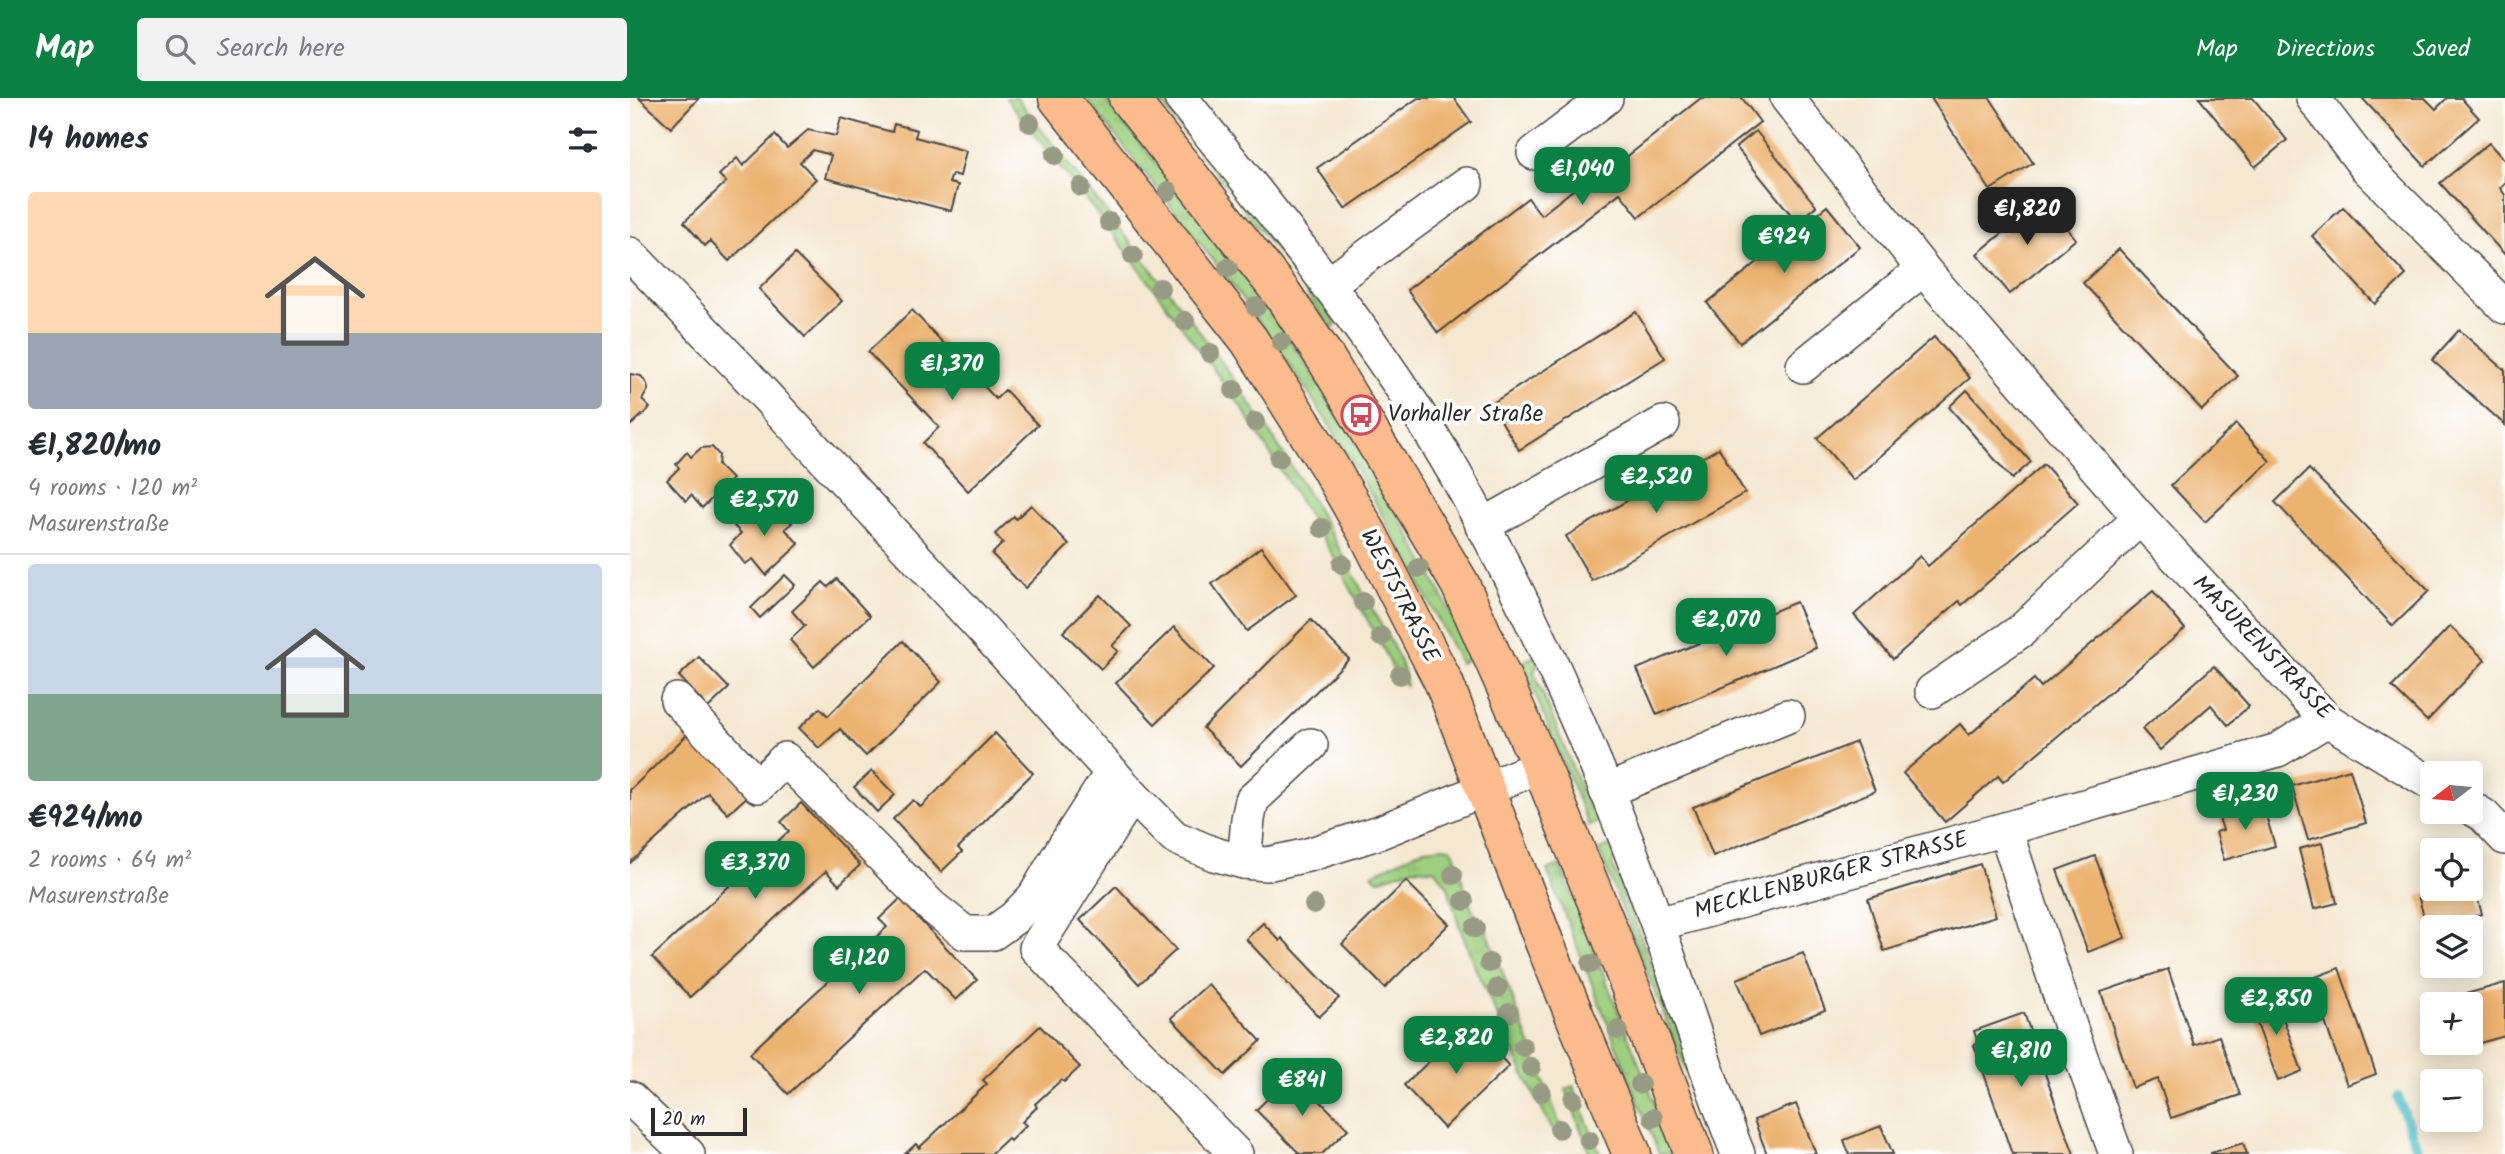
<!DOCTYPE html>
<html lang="en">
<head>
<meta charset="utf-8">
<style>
  :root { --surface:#fff; --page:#f2f2f3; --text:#2b2b33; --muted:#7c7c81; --line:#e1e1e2; --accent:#0b8043 }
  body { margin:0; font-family:Kalam,sans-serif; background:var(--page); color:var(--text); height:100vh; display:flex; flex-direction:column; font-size:26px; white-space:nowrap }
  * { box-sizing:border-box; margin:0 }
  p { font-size:23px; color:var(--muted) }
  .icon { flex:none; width:38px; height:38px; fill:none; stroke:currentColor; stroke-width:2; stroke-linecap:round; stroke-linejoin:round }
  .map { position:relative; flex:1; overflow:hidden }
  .sheet { display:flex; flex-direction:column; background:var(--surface); width:630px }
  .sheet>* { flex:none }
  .needle { width:46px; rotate:254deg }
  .fabs { position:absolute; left:1790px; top:663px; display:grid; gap:14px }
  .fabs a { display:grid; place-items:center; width:63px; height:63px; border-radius:7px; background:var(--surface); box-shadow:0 4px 18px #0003; font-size:35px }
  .scale { position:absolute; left:21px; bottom:18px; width:96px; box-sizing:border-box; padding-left:7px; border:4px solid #2b2b2b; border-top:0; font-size:19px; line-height:24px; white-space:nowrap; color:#2b2b2b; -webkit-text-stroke:5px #fff; paint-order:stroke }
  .price { position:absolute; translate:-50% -60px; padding:0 16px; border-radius:14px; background:var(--accent); color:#fff; font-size:23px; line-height:46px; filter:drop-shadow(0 2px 4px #0008) }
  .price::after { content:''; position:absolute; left:50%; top:42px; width:21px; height:16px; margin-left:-10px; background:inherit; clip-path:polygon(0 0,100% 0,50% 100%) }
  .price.active { background:#222; color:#fff }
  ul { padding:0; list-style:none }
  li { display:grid; align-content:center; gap:14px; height:371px; padding:0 28px }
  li+li { border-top:2px solid var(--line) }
  li span { display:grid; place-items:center; height:217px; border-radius:7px; color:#555 }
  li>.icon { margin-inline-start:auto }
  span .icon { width:126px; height:126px; fill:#fffc; stroke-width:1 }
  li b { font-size:30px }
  h2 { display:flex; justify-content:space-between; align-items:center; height:84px; padding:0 28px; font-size:30px }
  header { display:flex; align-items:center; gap:42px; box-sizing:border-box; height:98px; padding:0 35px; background:var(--accent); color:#fff }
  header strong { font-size:33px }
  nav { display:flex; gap:38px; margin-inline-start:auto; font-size:24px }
  .search { width:490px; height:63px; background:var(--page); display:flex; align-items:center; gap:18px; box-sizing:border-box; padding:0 24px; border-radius:7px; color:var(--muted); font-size:26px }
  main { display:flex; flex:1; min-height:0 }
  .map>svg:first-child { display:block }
  .grass { fill:url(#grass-tufts); stroke:#647d54; stroke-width:2 }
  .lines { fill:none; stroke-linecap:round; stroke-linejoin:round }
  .stream { stroke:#51bfc7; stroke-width:10 }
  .building { fill:#ecb270 }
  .minor-casing { stroke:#494744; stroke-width:36 }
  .major-casing { stroke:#494744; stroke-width:41 }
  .minor { stroke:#fff; stroke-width:33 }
  .major { stroke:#fbbb8c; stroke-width:38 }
  .tree { fill:#989b83 }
  .labels { text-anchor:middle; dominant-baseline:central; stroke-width:7; stroke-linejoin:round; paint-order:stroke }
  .poi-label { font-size:23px; fill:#2b2b2b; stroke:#fff; text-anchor:start }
  .street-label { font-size:23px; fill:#2b2b2b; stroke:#fff }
</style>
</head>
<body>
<header>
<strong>Map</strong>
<div class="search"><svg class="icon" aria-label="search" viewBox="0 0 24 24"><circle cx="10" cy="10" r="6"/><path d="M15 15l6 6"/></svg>Search here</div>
<nav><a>Map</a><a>Directions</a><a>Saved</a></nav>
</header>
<main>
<section class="sheet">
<h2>14 homes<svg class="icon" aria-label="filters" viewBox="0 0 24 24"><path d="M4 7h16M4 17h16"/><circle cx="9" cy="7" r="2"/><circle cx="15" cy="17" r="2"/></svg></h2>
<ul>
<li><span style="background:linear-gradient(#ffd9b3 65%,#9aa5b1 0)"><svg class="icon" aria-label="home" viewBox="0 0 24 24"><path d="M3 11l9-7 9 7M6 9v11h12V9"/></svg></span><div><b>€1,820/mo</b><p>4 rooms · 120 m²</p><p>Masurenstraße</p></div></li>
<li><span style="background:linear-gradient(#c9d6e8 60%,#7fa58c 0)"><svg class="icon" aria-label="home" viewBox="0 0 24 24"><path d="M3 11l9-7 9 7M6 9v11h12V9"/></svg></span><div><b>€924/mo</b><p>2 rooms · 64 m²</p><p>Masurenstraße</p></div></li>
</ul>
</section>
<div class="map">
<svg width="1875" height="1056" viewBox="0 0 1875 1056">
  <defs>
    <pattern id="grass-tufts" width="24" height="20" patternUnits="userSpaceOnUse" patternTransform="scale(1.75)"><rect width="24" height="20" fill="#9ccf7e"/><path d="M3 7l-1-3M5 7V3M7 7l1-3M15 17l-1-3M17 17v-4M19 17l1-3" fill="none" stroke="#87b26d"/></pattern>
  </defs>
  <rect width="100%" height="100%" fill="#fff"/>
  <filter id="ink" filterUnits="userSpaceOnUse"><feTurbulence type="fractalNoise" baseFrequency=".0143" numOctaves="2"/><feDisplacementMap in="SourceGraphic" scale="14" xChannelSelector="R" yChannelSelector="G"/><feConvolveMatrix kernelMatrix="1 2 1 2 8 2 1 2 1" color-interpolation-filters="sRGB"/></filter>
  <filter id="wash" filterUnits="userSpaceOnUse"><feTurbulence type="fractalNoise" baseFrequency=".00686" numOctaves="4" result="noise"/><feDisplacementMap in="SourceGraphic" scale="28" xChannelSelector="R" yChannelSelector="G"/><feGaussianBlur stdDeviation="1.57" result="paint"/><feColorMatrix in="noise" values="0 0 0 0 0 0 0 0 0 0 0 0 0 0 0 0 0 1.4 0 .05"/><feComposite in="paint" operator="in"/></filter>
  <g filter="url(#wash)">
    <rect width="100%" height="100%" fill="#f4e8d1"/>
    <g class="grass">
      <path d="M376,0H387C445,76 506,150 564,226C630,314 689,408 739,506C750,526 776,565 776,588L766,579L757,558L701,454L612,310L497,154Z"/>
      <path d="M456,0H474C533,74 595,148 649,226C722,332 787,443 843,560L830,565C786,476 740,389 685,305C616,199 534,100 456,0Z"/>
      <polygon points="527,0 536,0 705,223 705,229 701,230 656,165"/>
      <polygon points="909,556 910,561 904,574 959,711 973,715 978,720 959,728 892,564"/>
      <polygon points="986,746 989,751 982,766 1096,1056 1089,1056 969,752"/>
      <path d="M814,749L822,751C834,773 833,811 854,825L934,1037L922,1031L897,983L845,869L829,827L818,789L806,772L784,770L747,782L742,776L793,751Z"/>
      <polygon points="930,767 1045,1056 1029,1056 917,772"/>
      <polygon points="943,988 970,1056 960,1056 936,991"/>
    </g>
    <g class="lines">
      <polyline class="stream" points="1768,999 1789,1056"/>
    </g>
    <g id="blocks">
      <g class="building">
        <polygon points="9,0 69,0 41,30"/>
        <polygon points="788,0 824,0 841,24 715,111 687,70"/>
        <polygon points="1071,0 1112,0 1130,24 1009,119 990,95 808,235 777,192 898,100 911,117 976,66 980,72"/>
        <polygon points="1301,0 1360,0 1403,65 1360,92"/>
        <polygon points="1569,0 1623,0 1657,42 1625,69"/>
        <polygon points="1732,0 1795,0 1806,11 1817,0 1831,0 1849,20 1795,68"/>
        <polygon points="211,20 262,34 264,26 287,32 285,39 336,53 330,78 322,76 319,85 328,87 321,113 195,80 201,57 183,52 170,64 186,81 99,163 80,143 75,148 54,124 96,84 89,77 107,60 113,68 145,37 157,50 178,32 206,38"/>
        <polygon points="1126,33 1186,108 1167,124 1106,49"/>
        <polygon points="1859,45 1875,63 1875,85 1870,90 1875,97 1875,157 1810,85"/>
        <polygon points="1414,101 1446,141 1380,196 1347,156"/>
        <polygon points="1197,108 1230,149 1110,245 1077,205"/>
        <polygon points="1713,109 1776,177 1745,206 1682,138"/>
        <polygon points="1489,151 1608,278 1572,312 1453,185"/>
        <polygon points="165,156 212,203 175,239 129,191"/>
        <polygon points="282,212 366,301 375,292 408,327 338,393 293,345 309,329 238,254"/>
        <polygon points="1006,214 1035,260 889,352 861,306"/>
        <polygon points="1829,232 1875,272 1875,327 1802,262"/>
        <polygon points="1304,239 1340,280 1223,382 1187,340"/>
        <polygon points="0,276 11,278 17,286 18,292 12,302 20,310 0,328"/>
        <polygon points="1337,292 1401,364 1382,381 1319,309"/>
        <polygon points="1606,326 1640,363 1575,424 1541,387"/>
        <polygon points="82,349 89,357 88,367 102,381 72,410 61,397 56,403 37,382 49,370 46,366 57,354 61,359 71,350"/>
        <polygon points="1089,350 1115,395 962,483 936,438"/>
        <polygon points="1414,366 1448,405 1332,507 1329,503 1263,561 1224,517 1290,458 1298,468"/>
        <polygon points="1679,371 1799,493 1763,528 1645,404"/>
        <polygon points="151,405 151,412 162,425 155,431 169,446 136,477 123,461 115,466 100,447 111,435 104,428 128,407 135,415 138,413 137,407"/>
        <polygon points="401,407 439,447 395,490 362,456 373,445 365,436 384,418 386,421"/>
        <polygon points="631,449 666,497 617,533 582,486"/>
        <polygon points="155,477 165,487 130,520 121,510"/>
        <polygon points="207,481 240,518 184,569 160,542 175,528 162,513 193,484 198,489"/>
        <polygon points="1523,493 1555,531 1373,684 1368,678 1315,724 1273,675 1330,626 1339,637 1404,581 1411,589"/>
        <polygon points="470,497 501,528 482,548 488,553 471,571 433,534"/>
        <polygon points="1166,504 1186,550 1027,617 1007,571"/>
        <polygon points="681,522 719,561 611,668 573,630"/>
        <polygon points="1820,528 1855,562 1797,623 1762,589"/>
        <polygon points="544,529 584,570 525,626 486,585"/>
        <polygon points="273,543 311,584 236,658 210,631 189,650 169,630 190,610 198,618"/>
        <polygon points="69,559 99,590 78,610 49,578"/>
        <polygon points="1584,568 1619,608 1598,627 1581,607 1530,652 1512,631"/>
        <polygon points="61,633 120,696 98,716 78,695 0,765 0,692"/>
        <polygon points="365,635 403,675 328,750 332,754 311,774 263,721 283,702 291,709"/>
        <polygon points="1226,644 1245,693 1083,758 1063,709"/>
        <polygon points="1720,671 1736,725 1678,742 1662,688"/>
        <polygon points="242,673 265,697 247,714 224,689"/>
        <polygon points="1632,704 1645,748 1594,762 1586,734 1593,732 1588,717"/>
        <polygon points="171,705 230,767 209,787 196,773 60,899 22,859 159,733 151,724"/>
        <polygon points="1692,745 1707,805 1684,811 1669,751"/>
        <polygon points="1465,758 1495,840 1458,854 1427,772"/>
        <polygon points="1350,766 1366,818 1254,853 1238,801"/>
        <polygon points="1802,774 1802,791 1841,791 1842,782 1852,816 1798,833 1788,798 1802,794 1797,775"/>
        <polygon points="776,783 819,826 755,890 712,846"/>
        <polygon points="486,788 546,852 509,886 450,822"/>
        <polygon points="270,801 347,882 326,902 295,870 158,996 120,955 257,829 249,821"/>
        <polygon points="633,825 650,843 652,840 709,900 689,919 616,841"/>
        <polygon points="1173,855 1195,912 1129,938 1107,881"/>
        <polygon points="1709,870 1746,976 1717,987 1680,881"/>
        <polygon points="1538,871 1564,947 1589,938 1610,997 1541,1020 1528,981 1503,990 1471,894"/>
        <polygon points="1875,885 1875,938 1832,950 1830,945 1841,945 1841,906 1819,906 1818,901"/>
        <polygon points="578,886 631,943 595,977 541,920"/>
        <polygon points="1644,895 1672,973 1648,983 1619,904"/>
        <polygon points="1394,915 1427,1010 1444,1056 1382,1056 1344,947 1348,945 1344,933"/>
        <polygon points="839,926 879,968 814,1030 774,987"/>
        <polygon points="410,928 450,969 434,984 431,982 405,1006 407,1009 392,1024 396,1027 380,1043 378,1040 361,1056 275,1056 286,1046 289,1050 326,1015 357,986 353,982"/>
        <polygon points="663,976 718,1031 692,1056 670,1056 626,1012"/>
        <polygon points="1166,1006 1186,1056 1137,1056 1124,1022"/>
        <polygon points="1251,1028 1263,1056 1219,1056 1214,1042"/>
        <polygon points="1613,1045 1617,1056 1581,1056 1581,1055"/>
      </g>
    </g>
  </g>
  <g filter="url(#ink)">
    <use href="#blocks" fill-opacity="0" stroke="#494744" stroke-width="2"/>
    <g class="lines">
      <g class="minor-casing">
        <g id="minor">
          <path d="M551,0C652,126 759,255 837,397C912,535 976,680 1028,828C1055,904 1078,981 1108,1056"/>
          <polyline points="1157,0 1293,171 1510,420 1697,622 1802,686"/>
          <polyline points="1683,0 1735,68 1875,209"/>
          <polyline points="904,55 976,0"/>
          <polyline points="0,156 109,269 355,534 502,697 544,739 584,756 614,764 637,766 678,757 750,734 911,668"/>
          <polyline points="697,187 836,86"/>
          <polyline points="1173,268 1293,171"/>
          <polyline points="852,428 1033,325"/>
          <polyline points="1302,593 1392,532 1510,420"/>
          <polyline points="47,602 128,688 155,661 301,808 335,835 363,835 384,820 404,799 431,753 482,674"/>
          <polyline points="976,693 1158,618"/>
          <polyline points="502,697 406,850 606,1056"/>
          <polyline points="1841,710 1853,717 1875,740"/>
          <polyline points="1375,731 1442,934 1486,1056"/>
          <polyline points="614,764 618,721 622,702 681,647"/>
          <polyline points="1028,826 1375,731 1648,652 1697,622"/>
          <polyline points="0,1000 58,1056"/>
        </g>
      </g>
      <g class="major-casing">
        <g id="major">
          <polyline points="428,0 619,242 699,368 738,436 814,585 915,846 1002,1056"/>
          <polyline points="498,0 651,194 696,261 830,486 911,668 980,836 1064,1056"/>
        </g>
      </g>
      <use href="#minor" class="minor"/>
      <use href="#major" class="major"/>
    </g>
    <g class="tree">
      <circle cx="400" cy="25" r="10"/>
      <circle cx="425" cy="57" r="10"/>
      <circle cx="451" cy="89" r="10"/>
      <circle cx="538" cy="93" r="10"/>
      <circle cx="479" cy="124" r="10"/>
      <circle cx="503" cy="157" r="10"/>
      <circle cx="598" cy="170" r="10"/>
      <circle cx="530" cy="190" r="10"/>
      <circle cx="626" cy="209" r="10"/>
      <circle cx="555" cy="223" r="10"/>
      <circle cx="651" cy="244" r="10"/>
      <circle cx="580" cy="255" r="10"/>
      <circle cx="604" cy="292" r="10"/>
      <circle cx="625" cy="324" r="10"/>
      <circle cx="649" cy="360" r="10"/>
      <circle cx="692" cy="430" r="10"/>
      <circle cx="712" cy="466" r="10"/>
      <circle cx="789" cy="470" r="10"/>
      <circle cx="733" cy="504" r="10"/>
      <circle cx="751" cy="539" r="10"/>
      <circle cx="770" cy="577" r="10"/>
      <circle cx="823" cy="777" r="10"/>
      <circle cx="834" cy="803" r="10"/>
      <circle cx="684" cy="807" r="10"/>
      <circle cx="845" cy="830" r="10"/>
      <circle cx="859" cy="865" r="10"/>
      <circle cx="961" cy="866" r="10"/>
      <circle cx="868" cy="890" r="10"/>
      <circle cx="879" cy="915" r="10"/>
      <circle cx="988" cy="932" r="10"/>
      <circle cx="893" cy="949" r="10"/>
      <circle cx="901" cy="969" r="10"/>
      <circle cx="1010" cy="986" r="10"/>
      <circle cx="911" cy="994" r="10"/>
      <circle cx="943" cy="1001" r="10"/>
      <circle cx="1023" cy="1020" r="10"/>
      <circle cx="929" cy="1031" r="10"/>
      <circle cx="959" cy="1042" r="10"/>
    </g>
  </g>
  <defs>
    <g id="bus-ring" transform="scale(2.0125)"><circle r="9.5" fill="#fff" stroke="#d1495b" stroke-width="1.5"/><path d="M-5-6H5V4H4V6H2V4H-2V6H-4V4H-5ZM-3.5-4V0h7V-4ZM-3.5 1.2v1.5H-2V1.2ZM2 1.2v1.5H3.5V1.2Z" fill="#d1495b"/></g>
  </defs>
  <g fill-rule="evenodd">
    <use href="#bus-ring" x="731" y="317"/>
  </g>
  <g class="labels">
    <g class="poi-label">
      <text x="758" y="317">Vorhaller Straße</text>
    </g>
    <g class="street-label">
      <text transform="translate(769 498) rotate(63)">WESTSTRASSE</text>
      <text transform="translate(1632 550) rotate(46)">MASURENSTRASSE</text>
      <text transform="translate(1201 778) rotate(-15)">MECKLENBURGER STRASSE</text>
    </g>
  </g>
</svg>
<div class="fabs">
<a><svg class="needle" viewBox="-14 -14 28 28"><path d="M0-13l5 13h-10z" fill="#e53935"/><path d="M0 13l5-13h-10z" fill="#7c7c81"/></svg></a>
<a><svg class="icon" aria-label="locate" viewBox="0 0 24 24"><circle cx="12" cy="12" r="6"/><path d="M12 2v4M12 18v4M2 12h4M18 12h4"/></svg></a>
<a><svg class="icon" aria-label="layers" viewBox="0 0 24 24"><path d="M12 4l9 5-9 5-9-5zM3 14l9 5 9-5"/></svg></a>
<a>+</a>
<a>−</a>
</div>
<div class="scale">20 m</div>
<b class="price" style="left:952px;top:109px">€1,040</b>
<b class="price active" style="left:1397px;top:149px">€1,820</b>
<b class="price" style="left:1154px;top:177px">€924</b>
<b class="price" style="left:322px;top:304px">€1,370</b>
<b class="price" style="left:1026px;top:417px">€2,520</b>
<b class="price" style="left:134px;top:440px">€2,570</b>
<b class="price" style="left:1096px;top:560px">€2,070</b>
<b class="price" style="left:1615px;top:734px">€1,230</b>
<b class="price" style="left:125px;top:803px">€3,370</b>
<b class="price" style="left:229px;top:898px">€1,120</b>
<b class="price" style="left:1646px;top:939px">€2,850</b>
<b class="price" style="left:826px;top:978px">€2,820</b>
<b class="price" style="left:1391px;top:991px">€1,810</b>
<b class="price" style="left:672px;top:1020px">€841</b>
</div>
</main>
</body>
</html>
